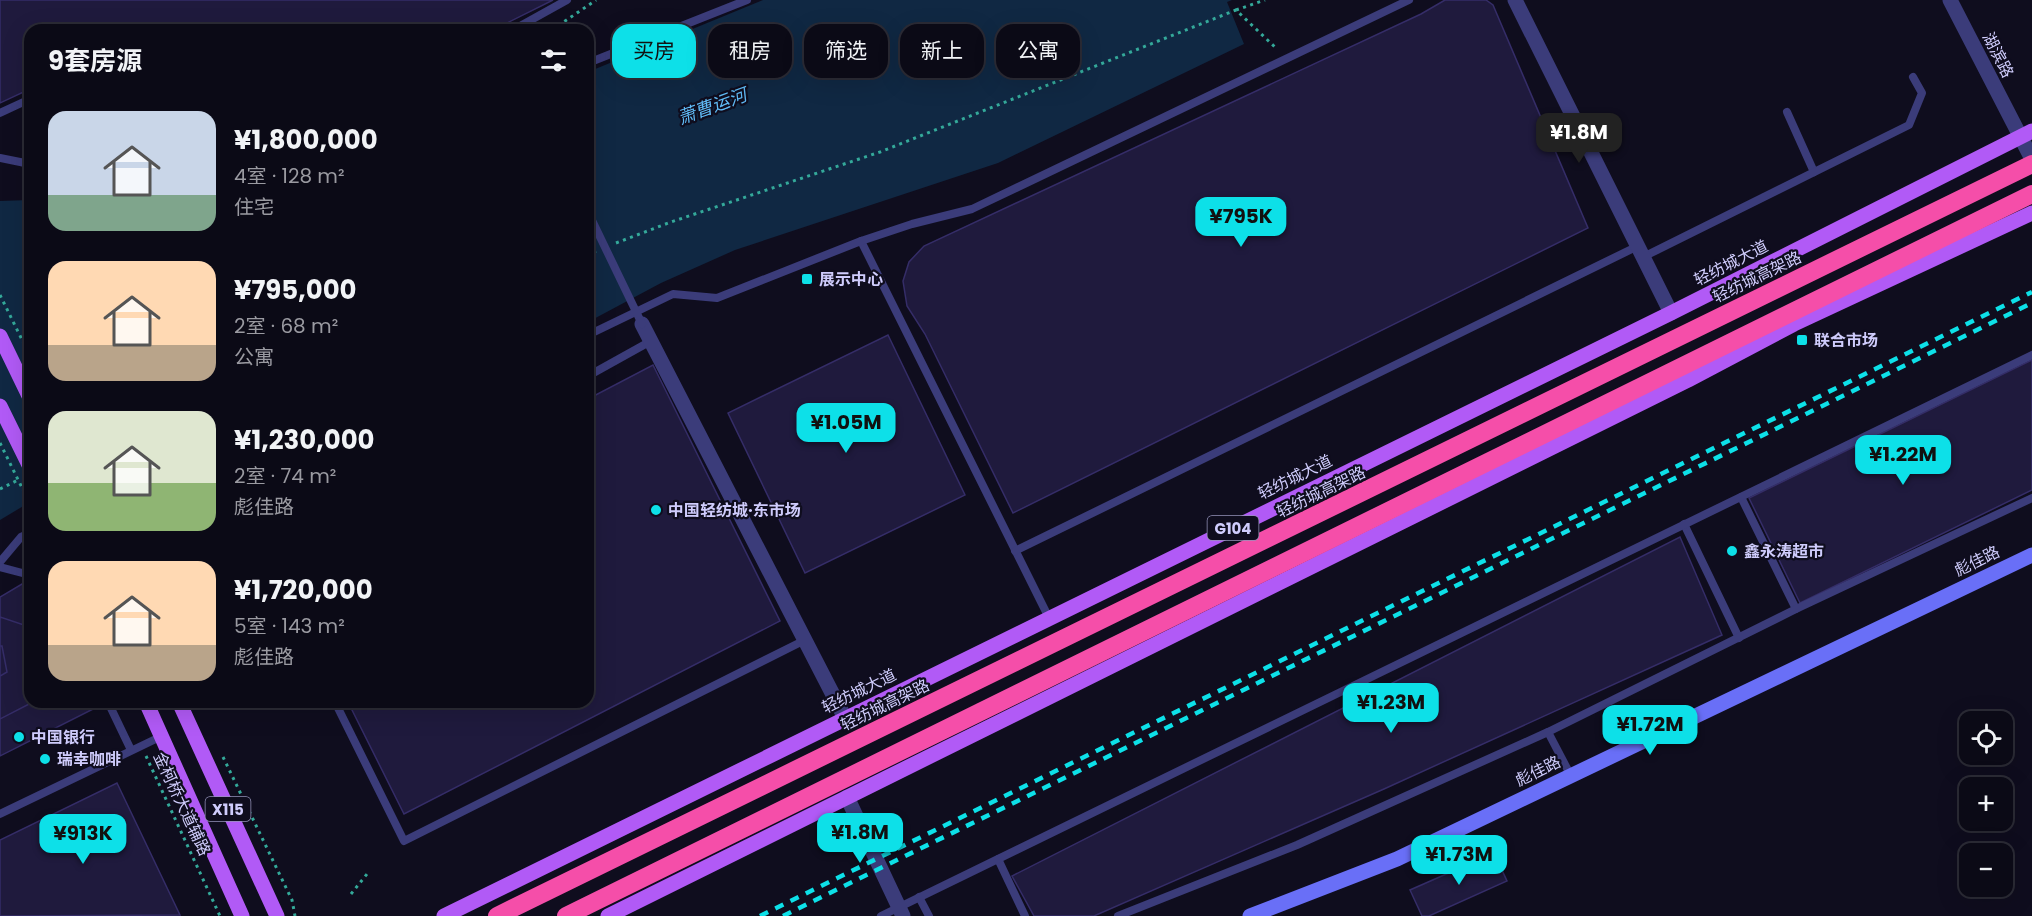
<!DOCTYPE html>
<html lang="zh">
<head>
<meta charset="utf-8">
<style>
  :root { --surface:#0b0a16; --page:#14131f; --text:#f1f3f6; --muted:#9a9aa1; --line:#2b2b35; --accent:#0de0e8 }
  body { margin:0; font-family:Poppins,"Noto Sans SC",sans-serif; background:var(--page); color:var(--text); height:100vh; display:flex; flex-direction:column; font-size:22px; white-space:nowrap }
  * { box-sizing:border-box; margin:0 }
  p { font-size:20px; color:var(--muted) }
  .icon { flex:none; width:33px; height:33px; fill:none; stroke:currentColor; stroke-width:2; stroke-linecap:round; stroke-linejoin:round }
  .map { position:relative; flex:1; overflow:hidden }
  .drawer { position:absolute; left:24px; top:24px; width:570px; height:684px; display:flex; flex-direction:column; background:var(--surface); border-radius:18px; box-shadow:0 6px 24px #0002,0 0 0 2px var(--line) }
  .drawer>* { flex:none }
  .top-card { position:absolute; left:612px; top:24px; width:570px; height:54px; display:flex; gap:12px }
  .controls { position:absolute; left:1959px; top:711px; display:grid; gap:12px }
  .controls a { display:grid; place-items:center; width:54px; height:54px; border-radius:12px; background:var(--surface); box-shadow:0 6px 24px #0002,0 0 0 2px var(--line); font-size:30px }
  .price { position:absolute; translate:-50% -51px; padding:0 14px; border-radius:12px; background:var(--accent); color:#111; font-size:20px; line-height:39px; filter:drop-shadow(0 2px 3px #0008) }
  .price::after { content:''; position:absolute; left:50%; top:36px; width:18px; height:14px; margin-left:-9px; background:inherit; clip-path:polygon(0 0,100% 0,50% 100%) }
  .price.on { background:#222; color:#fff }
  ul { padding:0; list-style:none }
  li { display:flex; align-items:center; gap:18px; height:150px; padding:0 24px }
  li span { display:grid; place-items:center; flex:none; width:168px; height:120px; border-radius:18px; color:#555 }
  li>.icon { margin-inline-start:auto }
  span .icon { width:72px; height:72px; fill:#fffc; stroke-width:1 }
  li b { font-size:26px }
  h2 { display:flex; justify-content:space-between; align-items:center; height:72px; padding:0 24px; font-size:26px }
  .chip { padding:0 21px; border-radius:18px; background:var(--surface); box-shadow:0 6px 24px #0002,0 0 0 2px var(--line); font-size:21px; line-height:54px }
  .chip.on { background:var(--accent); color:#111 }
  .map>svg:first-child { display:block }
  .water { fill:#102843 }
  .building { fill:#1f1a3d; stroke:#352d68; stroke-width:1.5 }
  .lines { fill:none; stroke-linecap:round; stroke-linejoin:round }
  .path { stroke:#34a99a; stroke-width:3; stroke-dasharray:3 4.5; stroke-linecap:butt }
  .lane { stroke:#3b3c7a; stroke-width:8 }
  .street { stroke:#3b3c7a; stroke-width:15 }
  .secondary { stroke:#696ff7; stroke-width:15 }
  .primary { stroke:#b15af6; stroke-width:15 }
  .highway { stroke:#f54ea9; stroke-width:18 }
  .rail { stroke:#0de0e8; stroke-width:4.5; stroke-dasharray:9 8; stroke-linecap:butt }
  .path-bridge { stroke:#34a99a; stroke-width:3; stroke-dasharray:3 4.5; stroke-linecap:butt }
  .lane-bridge { stroke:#3b3c7a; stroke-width:8 }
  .poi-dot { fill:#0de0e8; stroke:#0f0d1e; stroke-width:2 }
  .labels { text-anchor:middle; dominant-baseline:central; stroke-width:4.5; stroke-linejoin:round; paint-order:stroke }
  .shield { fill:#0f0d1e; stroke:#9593b9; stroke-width:1.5 }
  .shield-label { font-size:15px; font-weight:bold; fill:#cfccfc }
  .street-label { font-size:16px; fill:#cfccfc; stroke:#0f0d1e }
  .poi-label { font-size:16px; font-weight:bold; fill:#cfccfc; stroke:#0f0d1e; text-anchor:start }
  .water-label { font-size:18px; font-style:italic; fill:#60bbf6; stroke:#0f0d1e }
</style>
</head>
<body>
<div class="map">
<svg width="2032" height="916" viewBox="0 0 2032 916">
  <rect width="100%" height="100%" fill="#0f0d1e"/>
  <g class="water">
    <polygon points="763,0 1232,0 1227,2 1244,44 998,163 735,250 661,283 588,322 588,72"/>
    <polygon points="30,200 30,502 0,520 0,201"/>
  </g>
  <g class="building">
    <polygon points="0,0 553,0 493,30 30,30 30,89 0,103"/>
    <polygon points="1445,0 1486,0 1493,5 1588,228 1013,513 925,334 907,306 903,281 909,262 924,246 1421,14"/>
    <polygon points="888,335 965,495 805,573 728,413"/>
    <polygon points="2032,360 2032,490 1800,603 1749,498"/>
    <polygon points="653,365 780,621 404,814 348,702 588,702 588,399"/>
    <polygon points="1680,537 1722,635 1384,789 1094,916 1034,916 1012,876"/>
    <polygon points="22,584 30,584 30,702 103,704 0,756 0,597"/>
    <polygon points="0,617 30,627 30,702 33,702 0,719 0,676 7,672 2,646 0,646"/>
    <polygon points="117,783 180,915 0,916 0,840"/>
    <polygon points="1494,853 1507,881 1429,916 1422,916 1410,890"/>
  </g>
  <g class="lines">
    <g class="path">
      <polyline points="1236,10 1265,0"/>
      <polyline points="552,30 596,0"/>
      <polyline points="616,243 671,222 880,152 1236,10 1277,49"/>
      <polyline points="588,254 596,251"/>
      <polyline points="0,295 30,356"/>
      <polyline points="0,489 20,479"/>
      <polyline points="146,756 220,916"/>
      <polyline points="223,757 292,900 295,916"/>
      <polyline points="351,894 367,874"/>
    </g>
    <g class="lane">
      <polyline points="513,30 567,0"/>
      <polyline points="588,63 747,0"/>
      <polyline points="1787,112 1814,172"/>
      <polyline points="0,113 30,99"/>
      <polyline points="0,158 30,164"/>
      <polyline points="861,241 1049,618"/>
      <polyline points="1643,257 1909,125 1922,93 1913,77"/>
      <polyline points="588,335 673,294 717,298 861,241 912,224 972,209 1409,0"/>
      <polyline points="588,376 651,341"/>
      <polyline points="1741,497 1796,609"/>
      <polyline points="1684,524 1739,638"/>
      <polyline points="1015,551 1638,246"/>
      <polyline points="0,562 21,537 30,533"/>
      <polyline points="0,567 30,575"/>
      <polyline points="108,702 131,750"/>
      <polyline points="335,702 404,841 805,640"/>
      <polyline points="1548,732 1571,776"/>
      <polyline points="0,814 162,736"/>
      <polyline points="998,859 1025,916"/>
      <polyline points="919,897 929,916"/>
      <polyline points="881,916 2032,355"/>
      <polyline points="1118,916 1297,845 1548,732 1796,609 2032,498"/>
    </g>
    <g class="street">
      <polyline points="1515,0 1671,313"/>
      <polyline points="1950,0 2032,159"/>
      <polyline points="642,324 845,718"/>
      <polyline points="847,797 903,916"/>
    </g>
    <polyline class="secondary" points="1250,916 1397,859 2032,555"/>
    <g class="primary">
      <polyline points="0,336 30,398"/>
      <polyline points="0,406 30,467"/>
      <polyline points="146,702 242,916"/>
      <polyline points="179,702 277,916"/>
      <polyline points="444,916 1671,313 2032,131"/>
      <polyline points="608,916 1688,380 1794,324 2032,213"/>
    </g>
    <g class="highway">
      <polyline points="497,916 2032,164"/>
      <polyline points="566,916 2032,194"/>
    </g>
    <g class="rail">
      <polyline points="760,916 2032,292"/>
      <polyline points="783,916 2032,303"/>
    </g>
    <polyline class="path-bridge" points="0,443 30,504"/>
    <polyline class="lane-bridge" points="588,212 642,324"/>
  </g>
  <g class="poi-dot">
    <rect x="801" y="273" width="12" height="12" rx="3"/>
    <rect x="1796" y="334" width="12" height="12" rx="3"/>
    <circle cx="656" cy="510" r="6"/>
    <circle cx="1732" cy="551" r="6"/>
    <circle cx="19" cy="737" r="6"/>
    <circle cx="45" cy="759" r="6"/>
  </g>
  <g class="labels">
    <g class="shield">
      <rect x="1207.5" y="516" width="51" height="24" rx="4.5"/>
      <rect x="205.5" y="797" width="45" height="24" rx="4.5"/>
    </g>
    <g class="shield-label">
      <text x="1233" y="528">G104</text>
      <text x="228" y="809">X115</text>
    </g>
    <g class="street-label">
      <text transform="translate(1998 55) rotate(63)">湖滨路</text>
      <text transform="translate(1731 263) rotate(-27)">轻纺城大道</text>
      <text transform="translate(1757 277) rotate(-26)">轻纺城高架路</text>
      <text transform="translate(1295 477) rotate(-26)">轻纺城大道</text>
      <text transform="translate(1321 492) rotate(-26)">轻纺城高架路</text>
      <text transform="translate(1977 561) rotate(-26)">彪佳路</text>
      <text transform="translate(859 691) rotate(-26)">轻纺城大道</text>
      <text transform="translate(885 705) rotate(-26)">轻纺城高架路</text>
      <text transform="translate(1538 771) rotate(-26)">彪佳路</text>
      <text transform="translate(182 804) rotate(65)">金柯桥大道辅路</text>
    </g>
    <g class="poi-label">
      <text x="819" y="279">展示中心</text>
      <text x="1814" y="340">联合市场</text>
      <text x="668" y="510">中国轻纺城·东市场</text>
      <text x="1744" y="551">鑫永涛超市</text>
      <text x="31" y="737">中国银行</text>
      <text x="57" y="759">瑞幸咖啡</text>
    </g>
    <g class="water-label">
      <text transform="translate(712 106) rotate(-20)">萧曹运河</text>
    </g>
  </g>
</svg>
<div class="controls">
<a><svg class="icon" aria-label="locate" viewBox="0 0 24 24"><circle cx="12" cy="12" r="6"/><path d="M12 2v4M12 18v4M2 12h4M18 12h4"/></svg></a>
<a>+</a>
<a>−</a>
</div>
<b class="price on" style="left:1579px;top:164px">¥1.8M</b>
<b class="price" style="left:1241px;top:248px">¥795K</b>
<b class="price" style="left:846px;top:454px">¥1.05M</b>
<b class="price" style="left:1903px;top:486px">¥1.22M</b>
<b class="price" style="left:1391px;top:734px">¥1.23M</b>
<b class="price" style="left:1650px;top:756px">¥1.72M</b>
<b class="price" style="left:860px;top:864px">¥1.8M</b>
<b class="price" style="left:83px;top:865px">¥913K</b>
<b class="price" style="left:1459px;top:886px">¥1.73M</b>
<div class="top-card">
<a class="chip on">买房</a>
<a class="chip">租房</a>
<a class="chip">筛选</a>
<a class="chip">新上</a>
<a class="chip">公寓</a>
</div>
<section class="drawer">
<h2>9套房源<svg class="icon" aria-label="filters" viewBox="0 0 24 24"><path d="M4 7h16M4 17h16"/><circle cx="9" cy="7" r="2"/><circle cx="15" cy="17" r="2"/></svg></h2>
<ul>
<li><span style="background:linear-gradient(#c9d6e8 70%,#7fa58c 0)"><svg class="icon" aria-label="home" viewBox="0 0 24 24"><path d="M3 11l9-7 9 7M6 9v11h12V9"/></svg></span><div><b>¥1,800,000</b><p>4室 · 128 m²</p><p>住宅</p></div></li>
<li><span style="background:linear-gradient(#ffd9b3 70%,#b9a48a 0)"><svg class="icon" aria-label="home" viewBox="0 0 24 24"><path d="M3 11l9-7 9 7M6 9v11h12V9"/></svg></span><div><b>¥795,000</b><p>2室 · 68 m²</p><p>公寓</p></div></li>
<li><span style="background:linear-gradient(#dfe7d0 60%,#8fb573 0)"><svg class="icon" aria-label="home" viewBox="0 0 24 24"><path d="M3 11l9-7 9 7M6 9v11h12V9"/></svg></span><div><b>¥1,230,000</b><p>2室 · 74 m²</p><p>彪佳路</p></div></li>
<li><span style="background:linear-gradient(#ffd9b3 70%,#b9a48a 0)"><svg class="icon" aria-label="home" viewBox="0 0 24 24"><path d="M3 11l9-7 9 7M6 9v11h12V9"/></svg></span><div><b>¥1,720,000</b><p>5室 · 143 m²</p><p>彪佳路</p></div></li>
</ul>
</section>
</div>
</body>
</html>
